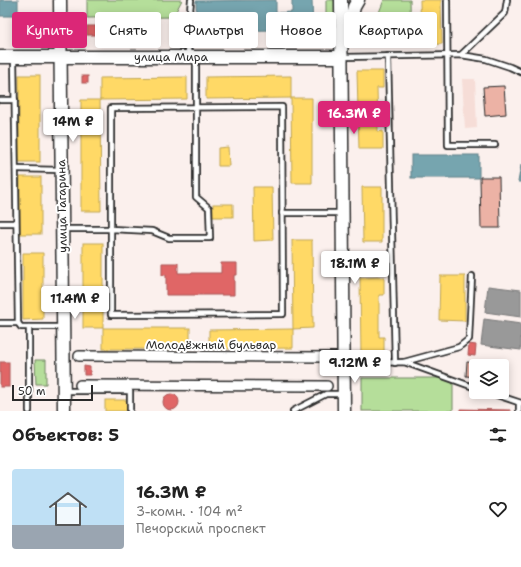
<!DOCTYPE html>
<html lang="ru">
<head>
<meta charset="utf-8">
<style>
  :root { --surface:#fff; --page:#f2f2f2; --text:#222; --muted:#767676; --accent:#db2777 }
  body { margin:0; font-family:"Shantell Sans",sans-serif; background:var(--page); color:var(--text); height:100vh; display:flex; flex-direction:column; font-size:15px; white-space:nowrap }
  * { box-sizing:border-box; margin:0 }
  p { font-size:13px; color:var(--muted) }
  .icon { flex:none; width:22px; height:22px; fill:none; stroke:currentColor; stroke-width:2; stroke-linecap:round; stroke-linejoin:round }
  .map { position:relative; height:411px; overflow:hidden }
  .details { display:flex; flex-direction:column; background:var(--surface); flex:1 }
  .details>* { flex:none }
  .banner { position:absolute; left:12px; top:12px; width:497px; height:36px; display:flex; gap:8px }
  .tools { position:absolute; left:469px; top:359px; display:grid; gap:8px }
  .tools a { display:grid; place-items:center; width:40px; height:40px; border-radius:4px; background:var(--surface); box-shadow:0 2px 10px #0003; font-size:20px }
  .scale { position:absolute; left:12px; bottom:10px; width:81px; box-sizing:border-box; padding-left:4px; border:2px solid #2b2b2b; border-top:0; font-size:11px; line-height:14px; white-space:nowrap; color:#2b2b2b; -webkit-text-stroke:3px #fff; paint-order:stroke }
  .price { position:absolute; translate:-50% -34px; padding:0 9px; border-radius:4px; background:#fff; color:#222; font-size:13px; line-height:26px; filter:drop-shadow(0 1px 2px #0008) }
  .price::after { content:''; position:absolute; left:50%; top:24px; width:12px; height:9px; margin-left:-6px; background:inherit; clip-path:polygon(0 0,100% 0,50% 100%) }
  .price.current { background:var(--accent); color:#fff }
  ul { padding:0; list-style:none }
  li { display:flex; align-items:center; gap:12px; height:100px; padding:0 12px }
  li span { display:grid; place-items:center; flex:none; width:112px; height:80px; border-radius:4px; color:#555 }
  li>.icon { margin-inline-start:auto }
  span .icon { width:48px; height:48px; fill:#fffc; stroke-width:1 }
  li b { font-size:17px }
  h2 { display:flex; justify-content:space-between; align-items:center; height:48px; padding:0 12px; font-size:17px }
  .chip { padding:0 14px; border-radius:4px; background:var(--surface); box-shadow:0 2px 10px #0003; font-size:14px; line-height:36px }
  .chip.current { background:var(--accent); color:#fff }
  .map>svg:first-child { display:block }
  .built { fill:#f6ddd7 }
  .green { fill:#b5de9a; stroke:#708462 }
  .homes { fill:#ffd966; stroke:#bfa554 }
  .shops { fill:#e06666; stroke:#aa5454 }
  .public { fill:#76a5af; stroke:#608087 }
  .industry { fill:#999; stroke:#787878 }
  .building { fill:#ecb2a5; stroke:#2b2b2b }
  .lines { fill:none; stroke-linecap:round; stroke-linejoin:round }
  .lane-casing { stroke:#2b2b2b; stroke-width:8 }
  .street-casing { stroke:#2b2b2b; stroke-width:12 }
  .secondary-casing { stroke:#2b2b2b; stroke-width:15 }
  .lane { stroke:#fff; stroke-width:4.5 }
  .street { stroke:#fff; stroke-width:9 }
  .secondary { stroke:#fff; stroke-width:12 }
  .labels { text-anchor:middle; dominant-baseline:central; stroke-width:4; stroke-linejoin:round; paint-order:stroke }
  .street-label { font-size:12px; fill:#2b2b2b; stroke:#fff }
</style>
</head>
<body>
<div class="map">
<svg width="521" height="411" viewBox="0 0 521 411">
  <rect width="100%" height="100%" fill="#fbf0ed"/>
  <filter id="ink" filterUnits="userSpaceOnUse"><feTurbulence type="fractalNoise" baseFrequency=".025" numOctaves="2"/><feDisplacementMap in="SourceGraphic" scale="8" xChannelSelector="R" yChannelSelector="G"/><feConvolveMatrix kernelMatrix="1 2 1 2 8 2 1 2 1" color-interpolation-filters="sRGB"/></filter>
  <g filter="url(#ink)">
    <polygon class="built" points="462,79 475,79 477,128 465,129"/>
    <g class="green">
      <polygon points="87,0 182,0 173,17 87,18"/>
      <polygon points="326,0 336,0 336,21 326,29"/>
      <polygon points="384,0 410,0 411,46 382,46 370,35"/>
      <polygon points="35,360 46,360 46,384 36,384"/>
      <rect x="362" y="378" width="91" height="33"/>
    </g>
    <g class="homes">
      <polygon points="420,0 441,0 442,44 421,45"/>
      <polygon points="357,71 383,71 383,88 377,88 378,132 383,131 383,149 359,149"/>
      <rect x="19" y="75" width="21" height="87"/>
      <polygon points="291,76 291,98 206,99 206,77"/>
      <polygon points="187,77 187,99 100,100 100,78"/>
      <polygon points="291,98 312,98 312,183 292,183"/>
      <polygon points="81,100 100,100 101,211 81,211"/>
      <polygon points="228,147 229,166 218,166 218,148"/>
      <rect x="20" y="177" width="21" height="57"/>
      <polygon points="253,187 272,187 273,240 254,241"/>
      <polygon points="362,187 382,187 382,242 363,242"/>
      <rect x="213" y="204" width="20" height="13"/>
      <polygon points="292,240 312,240 313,328 293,329"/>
      <rect x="83" y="243" width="20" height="85"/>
      <polygon points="23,253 43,253 43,319 23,320"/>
      <polygon points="440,276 465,276 465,321 439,320"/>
      <polygon points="384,277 384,295 379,295 379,337 384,337 384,355 361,355 360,278"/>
      <rect x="103" y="328" width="87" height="21"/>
      <polygon points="293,329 293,348 209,349 209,330"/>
      <rect x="105" y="400" width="22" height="11"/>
    </g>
    <g class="shops">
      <rect x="87" y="26" width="9" height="9"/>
      <rect x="82" y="76" width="6" height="7"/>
      <polygon points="162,263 178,263 178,273 221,273 221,263 237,263 237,275 234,275 234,295 166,295 166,275 162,275"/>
      <polygon points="469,344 476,345 475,356 468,355"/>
      <rect x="0" y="362" width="9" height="25"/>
      <polygon points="84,366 90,367 90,375 84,375"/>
      <circle cx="171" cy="402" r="8"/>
      <polygon points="460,409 510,410 510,411 460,411"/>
    </g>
    <g class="public">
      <rect x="0" y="0" width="18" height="16"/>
      <polygon points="276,0 276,13 292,12 292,0 312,0 313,33 292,33 292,19 277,19 277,30 197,31 196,1"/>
      <rect x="411" y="155" width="68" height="23"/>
      <polygon points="521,165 521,182 518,182"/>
    </g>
    <g class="industry">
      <polygon points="488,286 521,290 521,317 485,312"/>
      <polygon points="484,319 521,324 521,350 481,345"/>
    </g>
    <g class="building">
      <polygon points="504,86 506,114 485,116 483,87"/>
      <polygon points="480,177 499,177 500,228 481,228"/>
      <polygon points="467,362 495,364 495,366 476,366 476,377 466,376"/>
    </g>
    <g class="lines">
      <g class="lane-casing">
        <g id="lane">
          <polyline points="447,0 448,145 495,145"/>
          <polyline points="461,55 505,13 507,0"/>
          <polyline points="188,56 189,21 191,0"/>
          <polyline points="388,56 395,363"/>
          <polyline points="343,57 461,55 486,59 510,67 521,72"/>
          <polyline points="14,58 18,323"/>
          <polyline points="0,100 15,100"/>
          <polyline points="16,169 61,170"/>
          <polyline points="282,213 342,213"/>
          <polyline points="0,223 16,223"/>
          <polyline points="64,229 111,229 111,108 282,107 283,314 111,315 111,229 152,231 169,238 210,238 209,208 196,197 196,58"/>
          <polyline points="0,323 18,323 21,327 62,327"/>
          <polyline points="29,327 29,411"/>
          <polyline points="404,362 459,347 469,339 472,276"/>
          <polyline points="344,364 404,362 476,388"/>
          <polyline points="64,391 130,391 130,411"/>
          <polyline points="488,392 521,403"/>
          <polyline points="293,411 326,394 343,394"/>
          <polyline points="519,411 519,403"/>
        </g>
      </g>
      <g class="street-casing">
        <g id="street">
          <polyline points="79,356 343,357"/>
          <polyline points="80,385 327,386"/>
        </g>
      </g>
      <g class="secondary-casing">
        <g id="secondary">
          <polyline points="60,0 64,411"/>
          <polyline points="341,0 344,411"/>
          <polyline points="346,40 354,7 358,0"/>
          <polyline points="0,57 341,57"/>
        </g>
      </g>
      <use href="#lane" class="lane"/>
      <use href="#street" class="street"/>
      <use href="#secondary" class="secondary"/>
    </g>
  </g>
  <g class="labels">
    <g class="street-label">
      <text x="171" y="57">улица Мира</text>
      <text transform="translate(62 206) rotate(-91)">улица Гагарина</text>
      <text x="211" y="345">Молодёжный бульвар</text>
    </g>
  </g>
</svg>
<div class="tools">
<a><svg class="icon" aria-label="layers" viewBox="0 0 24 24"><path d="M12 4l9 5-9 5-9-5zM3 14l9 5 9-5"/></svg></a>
</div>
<div class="scale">50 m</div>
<b class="price current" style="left:354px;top:135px">16.3M ₽</b>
<b class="price" style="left:73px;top:143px">14M ₽</b>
<b class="price" style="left:355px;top:285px">18.1M ₽</b>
<b class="price" style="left:75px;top:320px">11.4M ₽</b>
<b class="price" style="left:355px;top:384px">9.12M ₽</b>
<div class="banner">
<a class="chip current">Купить</a>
<a class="chip">Снять</a>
<a class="chip">Фильтры</a>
<a class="chip">Новое</a>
<a class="chip">Квартира</a>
</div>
</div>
<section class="details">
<h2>Объектов: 5<svg class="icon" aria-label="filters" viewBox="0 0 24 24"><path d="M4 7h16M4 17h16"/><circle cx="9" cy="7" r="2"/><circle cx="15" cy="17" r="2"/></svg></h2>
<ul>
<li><span style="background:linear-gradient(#bfe0f5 70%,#9aa5b1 0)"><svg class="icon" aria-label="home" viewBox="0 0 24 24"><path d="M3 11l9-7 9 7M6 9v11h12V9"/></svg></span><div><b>16.3M ₽</b><p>3-комн. · 104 m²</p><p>Печорский проспект</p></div><svg class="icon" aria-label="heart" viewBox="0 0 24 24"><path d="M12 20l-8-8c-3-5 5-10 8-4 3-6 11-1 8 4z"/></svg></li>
</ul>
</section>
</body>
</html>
